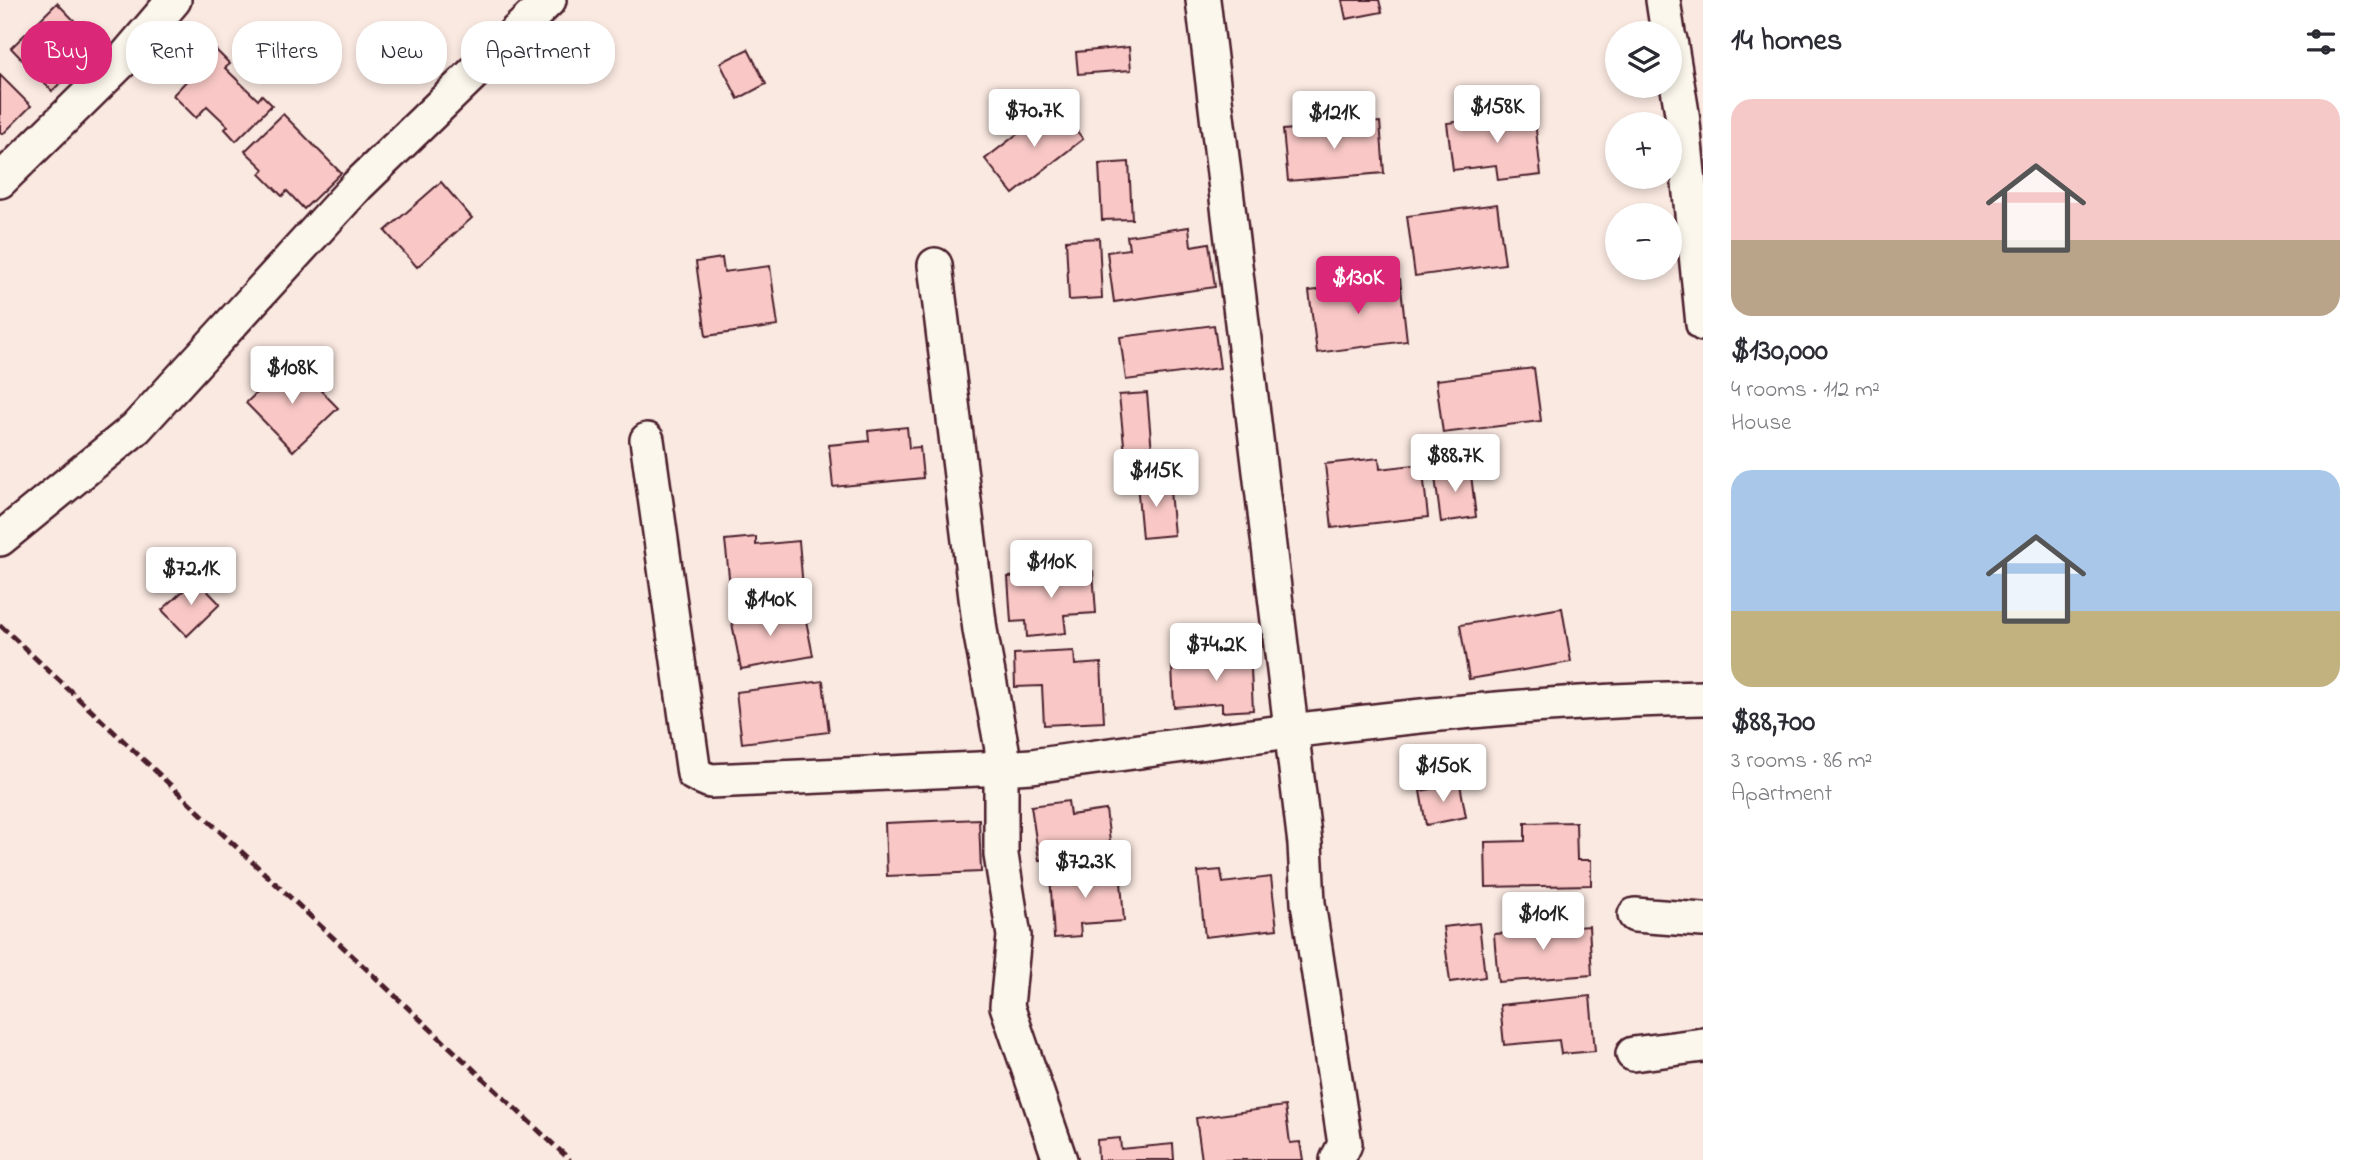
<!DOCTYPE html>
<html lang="en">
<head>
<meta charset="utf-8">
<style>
  :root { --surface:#fff; --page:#f2f2f3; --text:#2b2b33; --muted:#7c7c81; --accent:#db2777 }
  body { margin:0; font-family:"Indie Flower",sans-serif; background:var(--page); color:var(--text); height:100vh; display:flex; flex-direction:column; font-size:26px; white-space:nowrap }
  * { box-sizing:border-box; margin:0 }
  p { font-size:23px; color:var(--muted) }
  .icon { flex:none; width:38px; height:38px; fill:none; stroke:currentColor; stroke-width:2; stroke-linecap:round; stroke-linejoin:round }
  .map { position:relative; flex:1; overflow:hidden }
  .drawer { display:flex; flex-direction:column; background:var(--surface); width:665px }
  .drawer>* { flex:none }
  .hud { position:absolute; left:21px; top:21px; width:665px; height:63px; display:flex; gap:14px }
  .fabs { position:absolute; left:1605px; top:21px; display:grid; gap:14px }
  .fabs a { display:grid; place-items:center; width:77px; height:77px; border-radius:50%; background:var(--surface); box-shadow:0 4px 10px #0003; font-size:35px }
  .price { position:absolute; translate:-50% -60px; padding:0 16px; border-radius:7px; background:#fff; color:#222; font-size:23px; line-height:46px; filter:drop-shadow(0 2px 4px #0008) }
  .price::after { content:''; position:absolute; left:50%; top:42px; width:21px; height:16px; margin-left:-10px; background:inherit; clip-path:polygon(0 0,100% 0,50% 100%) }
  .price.selected { background:var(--accent); color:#fff }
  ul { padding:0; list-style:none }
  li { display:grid; align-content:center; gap:14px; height:371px; padding:0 28px }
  li span { display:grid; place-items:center; height:217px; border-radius:21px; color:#555 }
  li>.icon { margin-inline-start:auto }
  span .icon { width:126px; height:126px; fill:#fffc; stroke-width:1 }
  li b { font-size:30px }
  h2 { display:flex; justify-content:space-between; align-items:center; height:84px; padding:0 28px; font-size:30px }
  .chip { padding:0 24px; border-radius:28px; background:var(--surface); box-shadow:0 4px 10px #0003; font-size:24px; line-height:63px }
  .chip.selected { background:var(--accent); color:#fff }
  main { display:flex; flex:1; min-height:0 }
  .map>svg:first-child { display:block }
  .building { fill:#f9c8c6; stroke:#4a1f2b; stroke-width:2 }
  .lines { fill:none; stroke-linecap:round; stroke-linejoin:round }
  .minor-casing { stroke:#4a1f2b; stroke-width:38 }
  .minor { stroke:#fbf7ec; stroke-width:33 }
  .rail { stroke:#4a1f2b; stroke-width:5; stroke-dasharray:10 5; stroke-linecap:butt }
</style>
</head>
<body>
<main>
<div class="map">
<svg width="1703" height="1160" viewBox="0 0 1703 1160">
  <rect width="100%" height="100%" fill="#fae9e1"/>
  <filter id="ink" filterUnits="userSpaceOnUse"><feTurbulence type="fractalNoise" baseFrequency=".0143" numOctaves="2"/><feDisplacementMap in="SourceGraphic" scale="14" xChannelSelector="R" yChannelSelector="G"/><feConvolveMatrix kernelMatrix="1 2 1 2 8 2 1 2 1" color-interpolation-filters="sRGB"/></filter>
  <g filter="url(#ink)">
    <g class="building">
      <polygon points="1342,0 1379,0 1382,12 1346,19"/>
      <polygon points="57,3 99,46 52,91 11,48"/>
      <polygon points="1129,47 1131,70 1078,74 1076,52"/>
      <polygon points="748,49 766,84 738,99 720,63"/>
      <polygon points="216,50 230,64 225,68 258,100 262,95 272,105 236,141 225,129 228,126 207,106 196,118 173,95"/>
      <polygon points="0,75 31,106 3,134 0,132"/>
      <polygon points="1056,104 1083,139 1013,194 985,159"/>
      <polygon points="1534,112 1541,175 1498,180 1496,165 1453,170 1447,123"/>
      <polygon points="283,114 341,173 304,209 287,191 282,196 260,174 264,169 245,151"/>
      <polygon points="1380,122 1384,173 1288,181 1283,130"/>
      <polygon points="1129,162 1132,219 1102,220 1099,164"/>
      <polygon points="441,182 472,218 417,267 385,231"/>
      <polygon points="1497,204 1505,264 1415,276 1407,216"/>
      <polygon points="1189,227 1191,246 1209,243 1215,287 1114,302 1107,252 1129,249 1127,236"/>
      <polygon points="1099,238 1102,298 1069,300 1066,240"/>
      <polygon points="722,258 724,272 770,266 778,326 706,336 696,262"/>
      <polygon points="1400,279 1407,341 1317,353 1309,291"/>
      <polygon points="1214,325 1220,368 1126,380 1120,337"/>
      <polygon points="291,360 338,408 293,451 246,403"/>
      <polygon points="1534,368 1541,421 1443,433 1436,380"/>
      <polygon points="1147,393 1152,452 1125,454 1119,395"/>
      <polygon points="907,427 909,448 920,447 923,478 833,487 829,445 869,441 868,431"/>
      <polygon points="1379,458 1380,469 1422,464 1428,517 1332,528 1325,464"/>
      <polygon points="1470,466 1476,517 1441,522 1434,470"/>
      <polygon points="1169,480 1174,535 1142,538 1137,483"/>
      <polygon points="756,537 756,545 799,541 803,588 731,595 725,540"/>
      <polygon points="1093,571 1096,613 1064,615 1066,633 1027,637 1026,621 1011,622 1008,577"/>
      <polygon points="196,579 220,604 187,636 162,610"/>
      <polygon points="757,608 758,618 804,610 813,656 741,669 730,613"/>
      <polygon points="1562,608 1571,662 1469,679 1460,625"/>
      <polygon points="1250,650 1253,710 1222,712 1222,703 1174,707 1172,667 1217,664 1216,652"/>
      <polygon points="1074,651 1075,665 1101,663 1104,722 1044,725 1042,686 1015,687 1014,654"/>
      <polygon points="823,681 829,732 742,743 736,692"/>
      <polygon points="1460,784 1466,817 1426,825 1420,791"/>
      <polygon points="1068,801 1070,815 1106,810 1111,850 1039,860 1031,806"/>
      <polygon points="979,819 981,872 887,876 885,823"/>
      <polygon points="1576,822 1577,860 1591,860 1591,885 1486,887 1485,842 1525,841 1525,823"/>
      <polygon points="1120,868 1124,921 1080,924 1081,936 1054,938 1050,874"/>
      <polygon points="1221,870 1223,883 1271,877 1277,929 1205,937 1198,872"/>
      <polygon points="1548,917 1549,929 1589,926 1592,975 1498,982 1494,934 1523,932 1522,919"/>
      <polygon points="1479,923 1485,977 1450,982 1443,927"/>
      <polygon points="1590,996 1595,1051 1561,1054 1559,1040 1504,1045 1500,1005"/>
      <polygon points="1285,1106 1290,1143 1300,1142 1303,1160 1202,1160 1196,1118"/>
      <polygon points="1120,1138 1121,1149 1173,1144 1174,1160 1098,1160 1097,1140"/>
    </g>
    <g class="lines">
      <g class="minor-casing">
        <g id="minor">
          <polyline points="1203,0 1305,844 1308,903 1345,1144 1337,1160"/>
          <polyline points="1663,0 1668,33"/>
          <polyline points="1670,40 1682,113 1703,324"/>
          <polyline points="0,181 122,61 174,0"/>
          <path d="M935,265L980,630L1002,749L1001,768L1032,766C1255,735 1477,702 1703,698"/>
          <polyline points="647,440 694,774 710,781 1001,768 1001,855 1014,936 1007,1006 1060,1160"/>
          <polyline points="0,539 136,428 357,186 549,0"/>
          <polyline points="1635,915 1703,920"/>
          <polyline points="1633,1054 1703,1045"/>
        </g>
      </g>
      <use href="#minor" class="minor"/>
      <polyline class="rail" points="0,625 570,1160"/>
    </g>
  </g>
</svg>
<div class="fabs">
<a><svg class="icon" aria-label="layers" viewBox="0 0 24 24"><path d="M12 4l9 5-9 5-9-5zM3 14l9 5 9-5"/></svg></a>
<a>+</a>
<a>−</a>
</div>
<b class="price" style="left:1497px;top:145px">$158K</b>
<b class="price" style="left:1034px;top:149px">$70.7K</b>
<b class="price" style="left:1334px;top:151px">$121K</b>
<b class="price selected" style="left:1358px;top:316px">$130K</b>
<b class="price" style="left:292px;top:406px">$108K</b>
<b class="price" style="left:1455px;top:494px">$88.7K</b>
<b class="price" style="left:1156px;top:509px">$115K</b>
<b class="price" style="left:1051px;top:600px">$110K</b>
<b class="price" style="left:191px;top:607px">$72.1K</b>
<b class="price" style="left:770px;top:638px">$140K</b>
<b class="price" style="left:1216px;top:683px">$74.2K</b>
<b class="price" style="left:1443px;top:804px">$150K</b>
<b class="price" style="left:1085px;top:900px">$72.3K</b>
<b class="price" style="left:1543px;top:952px">$101K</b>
<div class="hud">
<a class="chip selected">Buy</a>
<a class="chip">Rent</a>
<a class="chip">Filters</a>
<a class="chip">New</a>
<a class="chip">Apartment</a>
</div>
</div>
<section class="drawer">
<h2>14 homes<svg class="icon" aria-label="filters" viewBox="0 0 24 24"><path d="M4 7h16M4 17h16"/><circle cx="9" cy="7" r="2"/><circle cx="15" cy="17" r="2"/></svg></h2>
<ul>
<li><span style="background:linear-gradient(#f6c9c9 65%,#b9a48a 0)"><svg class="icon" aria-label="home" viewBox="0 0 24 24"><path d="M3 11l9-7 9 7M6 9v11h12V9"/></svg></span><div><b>$130,000</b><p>4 rooms · 112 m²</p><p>House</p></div></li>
<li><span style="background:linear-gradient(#a9c7e8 65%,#c2b280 0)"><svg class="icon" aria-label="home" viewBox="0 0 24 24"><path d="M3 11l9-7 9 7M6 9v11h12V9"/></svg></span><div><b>$88,700</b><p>3 rooms · 86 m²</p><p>Apartment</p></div></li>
</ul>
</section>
</main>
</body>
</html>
